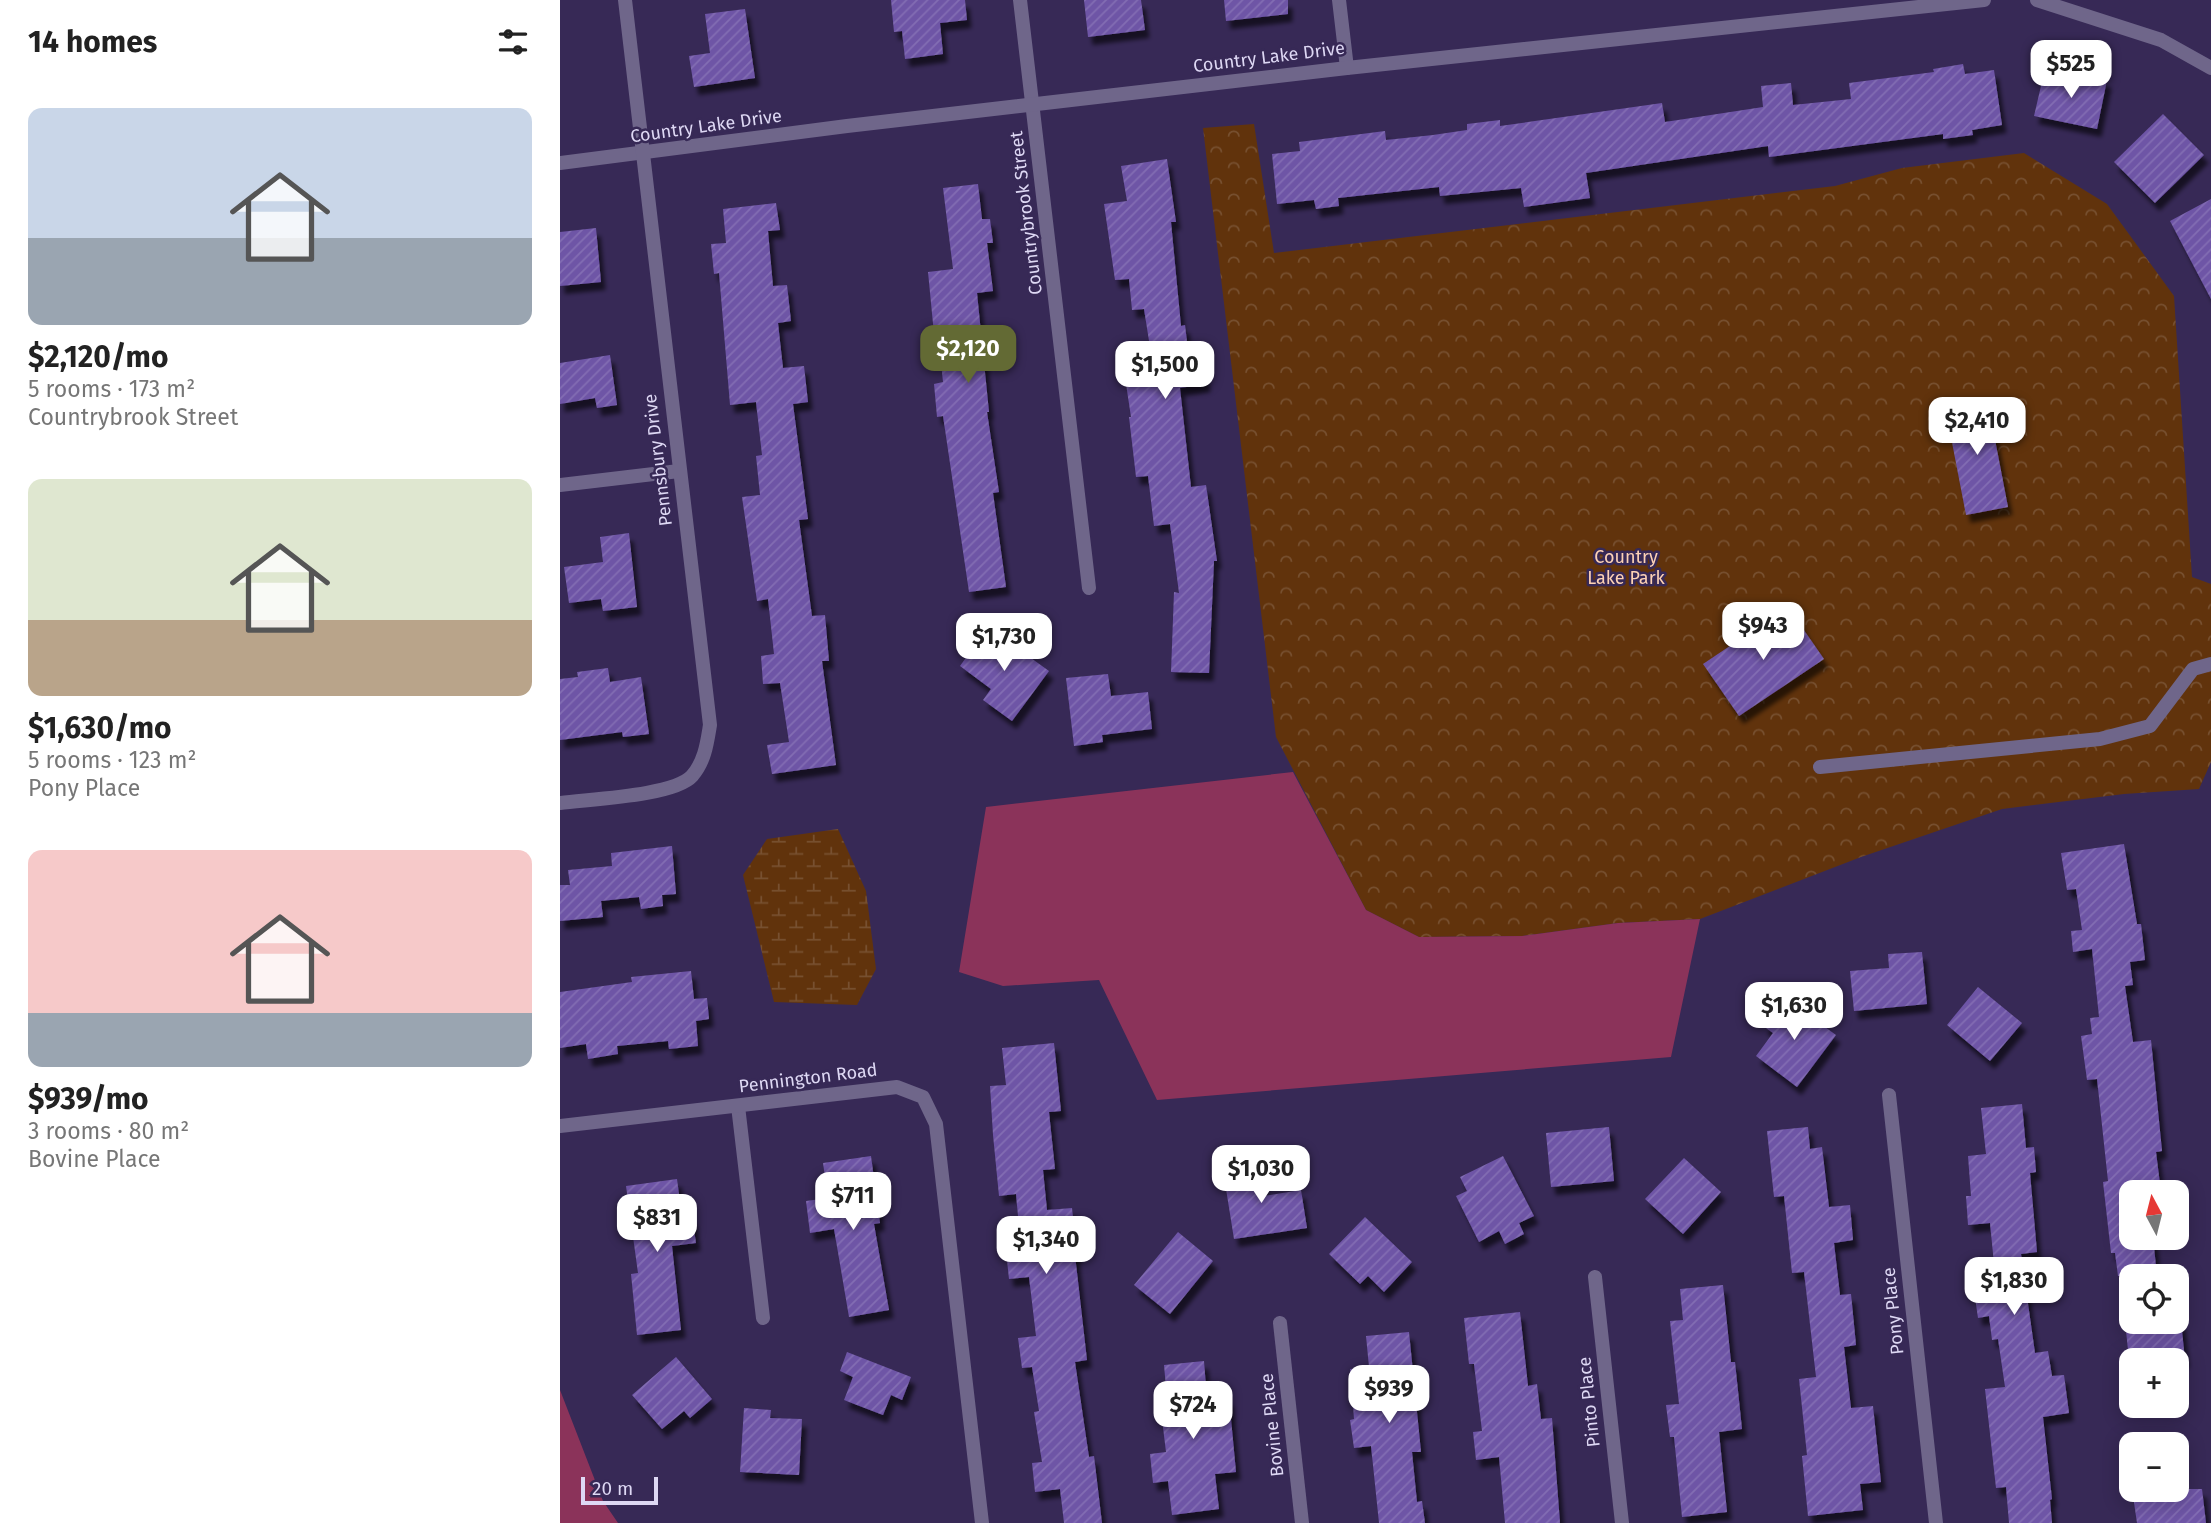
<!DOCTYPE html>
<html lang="en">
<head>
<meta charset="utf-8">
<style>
  :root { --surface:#fff; --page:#f2f2f2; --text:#222; --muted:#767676; --accent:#636a34 }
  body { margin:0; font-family:"Fira Sans",sans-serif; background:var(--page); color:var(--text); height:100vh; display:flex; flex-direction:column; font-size:26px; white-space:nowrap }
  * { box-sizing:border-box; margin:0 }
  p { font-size:23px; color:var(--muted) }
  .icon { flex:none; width:38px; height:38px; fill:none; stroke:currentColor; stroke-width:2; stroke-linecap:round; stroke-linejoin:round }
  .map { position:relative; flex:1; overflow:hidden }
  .drawer { display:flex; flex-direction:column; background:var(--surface); width:560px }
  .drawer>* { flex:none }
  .needle { width:46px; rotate:353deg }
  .tools { position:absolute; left:1559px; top:1180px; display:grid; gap:14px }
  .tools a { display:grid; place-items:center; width:70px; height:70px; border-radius:14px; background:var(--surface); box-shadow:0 4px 18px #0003; font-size:35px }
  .scale { position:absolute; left:21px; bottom:18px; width:77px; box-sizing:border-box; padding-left:7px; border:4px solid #ded8f4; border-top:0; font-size:19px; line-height:24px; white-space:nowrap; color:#ded8f4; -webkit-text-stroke:5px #372956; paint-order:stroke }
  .price { position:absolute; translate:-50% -60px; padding:0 16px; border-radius:14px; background:#fff; color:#222; font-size:23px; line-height:46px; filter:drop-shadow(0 2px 4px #0008) }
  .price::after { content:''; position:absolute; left:50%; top:42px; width:21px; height:16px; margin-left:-10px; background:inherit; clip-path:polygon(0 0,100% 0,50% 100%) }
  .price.selected { background:var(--accent); color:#fff }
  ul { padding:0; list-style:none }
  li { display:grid; align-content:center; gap:14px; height:371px; padding:0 28px }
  li span { display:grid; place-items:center; height:217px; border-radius:14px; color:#555 }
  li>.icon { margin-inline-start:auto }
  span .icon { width:126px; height:126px; fill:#fffc; stroke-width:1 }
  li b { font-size:30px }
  h2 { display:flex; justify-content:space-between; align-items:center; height:84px; padding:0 28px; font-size:30px }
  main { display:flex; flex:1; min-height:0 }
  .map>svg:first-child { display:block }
  .wetland { fill:url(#wetland-marsh) }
  .park { fill:url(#park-crowns) }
  .water { fill:#8b335a }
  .building { fill:url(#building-hatch); filter:url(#shadow) }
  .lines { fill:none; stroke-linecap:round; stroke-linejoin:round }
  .service { stroke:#6f668a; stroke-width:14 }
  .minor { stroke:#6f668a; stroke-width:14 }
  .labels { text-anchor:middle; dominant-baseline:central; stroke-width:5; stroke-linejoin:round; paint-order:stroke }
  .street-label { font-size:18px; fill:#ded8f4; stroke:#372956 }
  .park-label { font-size:18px; fill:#fdd2b5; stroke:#372956 }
</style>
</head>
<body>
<main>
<section class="drawer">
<h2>14 homes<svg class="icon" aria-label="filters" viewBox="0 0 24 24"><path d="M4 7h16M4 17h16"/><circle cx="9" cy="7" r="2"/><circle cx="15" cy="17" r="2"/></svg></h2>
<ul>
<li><span style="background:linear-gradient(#c9d6e8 60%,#9aa5b1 0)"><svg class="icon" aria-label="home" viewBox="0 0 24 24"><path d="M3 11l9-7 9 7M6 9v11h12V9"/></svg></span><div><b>$2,120/mo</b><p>5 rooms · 173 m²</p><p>Countrybrook Street</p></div></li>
<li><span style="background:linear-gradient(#dfe7d0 65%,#b9a48a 0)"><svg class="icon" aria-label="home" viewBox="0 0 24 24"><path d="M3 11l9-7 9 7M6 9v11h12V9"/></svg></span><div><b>$1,630/mo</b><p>5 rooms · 123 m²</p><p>Pony Place</p></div></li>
<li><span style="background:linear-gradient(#f6c9c9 75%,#9aa5b1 0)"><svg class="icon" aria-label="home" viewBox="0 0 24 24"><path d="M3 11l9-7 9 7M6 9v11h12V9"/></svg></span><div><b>$939/mo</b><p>3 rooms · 80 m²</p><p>Bovine Place</p></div></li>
</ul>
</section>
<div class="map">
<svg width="1651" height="1523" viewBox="0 0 1651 1523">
  <defs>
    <pattern id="wetland-marsh" width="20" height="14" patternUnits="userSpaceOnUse" patternTransform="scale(1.75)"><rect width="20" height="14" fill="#61330c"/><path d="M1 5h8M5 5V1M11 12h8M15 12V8" fill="none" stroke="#775030"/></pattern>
    <pattern id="park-crowns" width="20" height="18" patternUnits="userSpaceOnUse" patternTransform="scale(1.75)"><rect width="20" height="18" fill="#61330c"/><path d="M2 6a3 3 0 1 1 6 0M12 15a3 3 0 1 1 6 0" fill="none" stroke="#775030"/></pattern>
    <pattern id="building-hatch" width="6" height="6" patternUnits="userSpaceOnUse" patternTransform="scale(1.75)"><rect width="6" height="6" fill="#6e55a6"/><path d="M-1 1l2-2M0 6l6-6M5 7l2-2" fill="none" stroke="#826db3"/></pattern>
    <filter id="shadow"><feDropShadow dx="4.5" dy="8" stdDeviation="2" flood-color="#0009"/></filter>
  </defs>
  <rect width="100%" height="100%" fill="#372956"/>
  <polygon class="wetland" points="278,829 306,891 316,969 297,1005 214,1002 183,875 207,839"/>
  <polygon class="park" points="694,124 714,253 1275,186 1342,168 1464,153 1547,204 1614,296 1632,577 1651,584 1651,762 1639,789 1564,794 1442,809 1301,857 1140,919 1058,923 962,936 859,937 806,910 716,737 643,128"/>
  <g class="water">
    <polygon points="733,772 806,910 859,937 962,936 1058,923 1140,919 1111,1057 597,1100 539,980 443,986 399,972 426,807"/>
    <polygon points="0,1390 43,1501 58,1523 0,1523"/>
  </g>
  <g class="building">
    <polygon points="331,0 405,0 407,20 380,23 383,54 345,59 342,31 334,32"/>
    <polygon points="524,0 581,0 585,30 528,37"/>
    <polygon points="664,0 728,0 728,14 666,21"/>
    <polygon points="185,9 195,78 134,87 129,56 150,53 145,14"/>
    <polygon points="1403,64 1405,74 1434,70 1442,125 1412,130 1413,135 1383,139 1383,134 1209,157 1208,146 1026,173 1030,198 964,207 961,188 880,196 879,187 778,198 779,206 756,209 754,200 717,204 712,154 740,151 739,142 825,131 826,140 873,135 907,130 907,124 940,120 940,126 1102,103 1105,122 1203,107 1201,86 1231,83 1233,105 1291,99 1289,83 1374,72 1373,69"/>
    <polygon points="1484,73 1512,79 1513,73 1547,80 1537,129 1474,116"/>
    <polygon points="1603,114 1644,155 1595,203 1554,162"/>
    <polygon points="607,159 616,222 611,222 621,326 625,325 629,358 641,356 646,384 620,388 631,487 646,485 657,561 654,561 649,673 611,672 614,592 619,593 610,524 594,526 588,476 576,477 569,417 571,417 563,364 592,360 584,309 572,310 569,279 555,280 544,204 567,201 561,166"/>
    <polygon points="418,184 422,219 430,219 433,243 427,243 433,291 417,293 429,412 427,412 439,492 433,493 446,587 409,592 383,416 377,417 374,384 383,382 378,334 374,334 368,272 393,269 383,188"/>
    <polygon points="1651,199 1651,299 1610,221"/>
    <polygon points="216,203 220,230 208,231 213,286 227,285 231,321 218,323 223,368 244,366 248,402 233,404 248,519 239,520 252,616 265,615 269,661 262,661 276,765 212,774 207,745 229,742 220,683 203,684 201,656 214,654 208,599 197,601 182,497 200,495 196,456 202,455 196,402 170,405 159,273 154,274 151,244 166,243 163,209"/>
    <polygon points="36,228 41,282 0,286 0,232"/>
    <polygon points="50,355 57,405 37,408 35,398 0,404 0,363"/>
    <polygon points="1427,398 1448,507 1406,515 1385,406"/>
    <polygon points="69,533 77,607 43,611 41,599 9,603 4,567 43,562 40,537"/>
    <polygon points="1228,607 1264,659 1179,716 1143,664"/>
    <polygon points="428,627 489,671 452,721 423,700 431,689 400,666"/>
    <polygon points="48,668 50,682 81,677 89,734 63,737 62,732 0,740 0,679 18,677 17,672"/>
    <polygon points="548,674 551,696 588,692 592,729 542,735 543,742 514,746 506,678"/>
    <polygon points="1564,844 1577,924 1581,924 1585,960 1570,962 1573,985 1565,986 1573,1042 1591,1040 1602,1151 1596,1152 1601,1192 1572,1192 1572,1237 1593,1237 1597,1276 1558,1276 1555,1253 1551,1253 1543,1182 1548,1181 1537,1079 1527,1080 1521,1036 1532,1034 1530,1018 1539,1017 1532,949 1513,952 1511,931 1522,930 1516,889 1507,890 1501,853"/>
    <polygon points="112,846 116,894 102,895 103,906 81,909 79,897 41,901 43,917 0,921 0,885 10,885 8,870 52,866 51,853"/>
    <polygon points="1362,952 1367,1004 1294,1011 1290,971 1329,968 1328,954"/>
    <polygon points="131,971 134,999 147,998 149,1019 136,1021 138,1046 109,1049 108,1041 57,1046 58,1054 28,1059 26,1044 0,1048 0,992 72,982 71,977"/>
    <polygon points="1418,987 1462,1023 1430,1061 1387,1025"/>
    <polygon points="1224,997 1276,1035 1237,1087 1196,1056 1213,1033 1203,1026"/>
    <polygon points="494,1043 501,1111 489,1112 495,1169 483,1170 487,1210 512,1208 517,1254 515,1255 527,1360 515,1362 529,1457 534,1456 542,1523 504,1523 500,1489 475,1492 472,1463 482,1462 474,1412 479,1411 472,1367 462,1368 458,1338 476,1336 469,1277 449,1279 446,1251 461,1249 456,1194 439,1196 433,1135 430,1086 446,1085 442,1048"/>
    <polygon points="1462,1104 1466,1148 1474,1147 1476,1172 1470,1173 1477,1252 1461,1254 1475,1353 1488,1351 1492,1376 1504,1375 1509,1413 1483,1417 1492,1499 1490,1500 1492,1523 1449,1523 1446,1487 1436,1488 1425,1389 1445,1387 1438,1339 1432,1340 1429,1316 1418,1318 1412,1277 1435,1274 1430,1223 1408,1225 1406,1196 1411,1196 1408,1156 1426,1154 1421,1108"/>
    <polygon points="1049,1127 1054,1181 991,1187 986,1133"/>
    <polygon points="1248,1127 1250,1149 1262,1147 1269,1207 1290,1205 1293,1240 1274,1243 1280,1295 1291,1294 1296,1345 1284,1347 1291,1408 1313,1406 1321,1482 1300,1484 1303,1510 1248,1516 1242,1456 1247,1455 1239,1379 1256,1377 1244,1272 1232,1273 1224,1196 1214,1197 1207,1131"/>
    <polygon points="311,1156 320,1223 314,1224 329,1310 289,1317 274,1229 250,1233 246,1201 268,1198 263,1163"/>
    <polygon points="943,1156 974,1216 959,1223 964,1234 945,1244 939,1231 919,1242 896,1196 907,1191 900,1177"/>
    <polygon points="1124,1158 1161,1192 1123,1234 1085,1199"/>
    <polygon points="698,1164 704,1196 741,1190 747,1228 674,1239 663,1170"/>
    <polygon points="117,1179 122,1217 132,1216 136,1243 112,1246 121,1330 77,1335 71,1274 78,1273 66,1186"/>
    <polygon points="805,1217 852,1262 824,1292 808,1276 800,1284 769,1254"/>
    <polygon points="618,1232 653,1261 610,1314 574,1285"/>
    <polygon points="1163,1285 1171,1362 1175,1362 1182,1429 1159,1432 1167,1512 1122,1517 1114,1437 1110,1437 1106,1405 1119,1404 1110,1321 1123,1320 1120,1289"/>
    <polygon points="960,1312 968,1386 977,1384 981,1419 992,1418 1000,1523 945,1523 939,1457 916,1460 913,1432 922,1431 914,1364 909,1364 904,1318"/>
    <polygon points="1565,1321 1621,1321 1625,1360 1569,1360"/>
    <polygon points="849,1332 861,1452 852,1452 857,1502 862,1501 865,1523 819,1523 811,1446 794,1448 790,1420 794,1419 790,1369 809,1367 806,1336"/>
    <polygon points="287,1352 351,1377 342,1400 331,1395 323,1415 284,1400 293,1377 280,1371"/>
    <polygon points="116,1357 152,1399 130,1418 124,1411 102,1429 72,1395"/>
    <polygon points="644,1361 647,1400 669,1398 676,1472 655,1474 659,1509 612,1515 608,1481 593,1483 590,1454 606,1452 601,1411 608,1411 604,1365"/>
    <polygon points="184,1408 211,1410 210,1418 242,1419 239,1475 180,1472"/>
    <polygon points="1572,1489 1642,1489 1646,1523 1577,1523"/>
  </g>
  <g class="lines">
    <polyline class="service" points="1260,767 1540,739 1590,726 1633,669 1651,664"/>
    <g class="minor">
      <polyline points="460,0 529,588"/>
      <polyline points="779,0 787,68"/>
      <polyline points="1477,0 1601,40 1651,68"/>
      <polyline points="0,163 287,126 787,68 1424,0"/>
      <polyline points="0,485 119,471"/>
      <path d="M0,803C29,799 114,796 132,776C145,761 147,743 150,725L65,0"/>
      <polyline points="1329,1095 1376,1523"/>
      <polyline points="178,1106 203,1318"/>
      <polyline points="0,1126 337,1087 363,1097 376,1124 422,1523"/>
      <polyline points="1035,1277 1062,1523"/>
      <polyline points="720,1323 742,1523"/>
    </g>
  </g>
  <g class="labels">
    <g class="street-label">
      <text transform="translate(709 57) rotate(-7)">Country Lake Drive</text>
      <text transform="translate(146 126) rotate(-8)">Country Lake Drive</text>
      <text transform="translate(466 213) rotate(-97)">Countrybrook Street</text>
      <text transform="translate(98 460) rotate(-97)">Pennsbury Drive</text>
      <text transform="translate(248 1078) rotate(-7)">Pennington Road</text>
      <text transform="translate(1333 1311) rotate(-96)">Pony Place</text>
      <text transform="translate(1029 1402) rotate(-96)">Pinto Place</text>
      <text transform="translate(712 1425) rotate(-96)">Bovine Place</text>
    </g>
    <g class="park-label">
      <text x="1066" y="557">Country<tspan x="1066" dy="21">Lake Park</tspan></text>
    </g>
  </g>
</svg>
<div class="tools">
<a><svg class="needle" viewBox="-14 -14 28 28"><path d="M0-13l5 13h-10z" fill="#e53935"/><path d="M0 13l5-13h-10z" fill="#767676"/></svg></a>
<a><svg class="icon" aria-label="locate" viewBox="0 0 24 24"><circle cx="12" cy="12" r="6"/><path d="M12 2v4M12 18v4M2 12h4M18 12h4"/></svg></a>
<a>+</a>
<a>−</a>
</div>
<div class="scale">20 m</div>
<b class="price" style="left:1511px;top:100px">$525</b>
<b class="price selected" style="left:408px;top:385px">$2,120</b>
<b class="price" style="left:605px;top:401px">$1,500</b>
<b class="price" style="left:1417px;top:457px">$2,410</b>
<b class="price" style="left:1203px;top:662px">$943</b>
<b class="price" style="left:444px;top:673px">$1,730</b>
<b class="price" style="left:1234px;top:1042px">$1,630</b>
<b class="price" style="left:701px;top:1205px">$1,030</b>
<b class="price" style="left:293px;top:1232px">$711</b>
<b class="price" style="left:97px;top:1254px">$831</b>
<b class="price" style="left:486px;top:1276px">$1,340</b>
<b class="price" style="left:1454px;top:1317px">$1,830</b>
<b class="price" style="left:829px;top:1425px">$939</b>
<b class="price" style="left:633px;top:1441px">$724</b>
</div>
</main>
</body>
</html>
